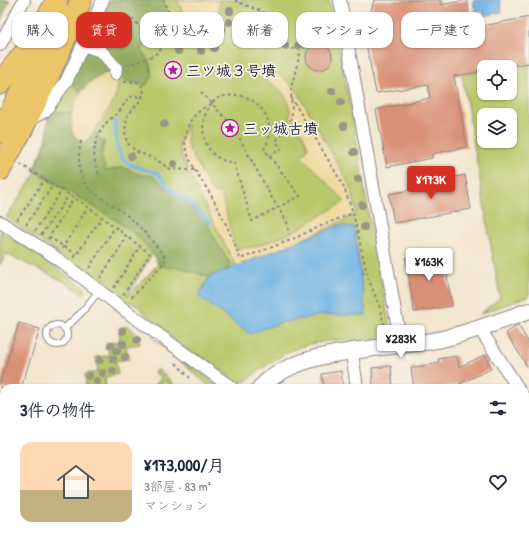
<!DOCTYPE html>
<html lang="ja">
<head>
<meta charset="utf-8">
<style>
  :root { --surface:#fff; --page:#f6f6f7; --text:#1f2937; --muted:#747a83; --accent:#d93025 }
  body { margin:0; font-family:"Patrick Hand","Klee One",sans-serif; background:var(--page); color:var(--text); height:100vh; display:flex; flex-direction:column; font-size:15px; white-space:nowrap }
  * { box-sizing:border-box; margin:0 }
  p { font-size:13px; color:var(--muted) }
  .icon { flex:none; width:22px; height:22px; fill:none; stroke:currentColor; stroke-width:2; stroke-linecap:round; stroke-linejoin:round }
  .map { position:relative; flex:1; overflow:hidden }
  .drawer { position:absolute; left:0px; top:384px; width:529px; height:156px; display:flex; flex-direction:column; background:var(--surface); border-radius:12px 12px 0 0; box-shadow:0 1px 3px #0004 }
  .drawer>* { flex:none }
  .guide { position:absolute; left:12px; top:12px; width:505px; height:36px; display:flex; gap:8px }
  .buttons { position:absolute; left:477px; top:60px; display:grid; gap:8px }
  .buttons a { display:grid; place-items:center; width:40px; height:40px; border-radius:8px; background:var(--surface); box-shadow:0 1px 3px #0004; font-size:20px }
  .price { position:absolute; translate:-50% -34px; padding:0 9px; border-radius:4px; background:#fff; color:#222; font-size:13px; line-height:26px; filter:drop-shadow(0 1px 2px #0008) }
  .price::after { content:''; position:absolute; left:50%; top:24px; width:12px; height:9px; margin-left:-6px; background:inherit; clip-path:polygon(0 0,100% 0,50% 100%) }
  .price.selected { background:var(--accent); color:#fff }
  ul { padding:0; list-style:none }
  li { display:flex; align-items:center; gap:12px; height:100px; padding:0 20px }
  li span { display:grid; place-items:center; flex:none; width:112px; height:80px; border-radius:12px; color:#555 }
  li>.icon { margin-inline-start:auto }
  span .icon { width:48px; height:48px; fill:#fffc; stroke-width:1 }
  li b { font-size:17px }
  h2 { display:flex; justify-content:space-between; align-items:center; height:48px; padding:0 20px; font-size:17px }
  .chip { padding:0 14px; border-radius:12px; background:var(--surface); box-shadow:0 1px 3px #0004; font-size:14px; line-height:36px }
  .chip.selected { background:var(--accent); color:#fff }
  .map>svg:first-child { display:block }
  .green { fill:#b9c86a; stroke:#6e7552; fill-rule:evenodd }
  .forest { fill:#92ac5e; stroke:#5a674c }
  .sand { fill:#eeda9e; stroke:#887e6c }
  .water { fill:#6eb2e4; stroke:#486a90 }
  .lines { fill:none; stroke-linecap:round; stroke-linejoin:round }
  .stream { stroke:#6eb2e4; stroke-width:3.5 }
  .building { fill:#d99076 }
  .service-casing { stroke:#8a8485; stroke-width:8 }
  .minor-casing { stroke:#8a8485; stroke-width:14 }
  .tertiary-casing { stroke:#8a8485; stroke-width:18 }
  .secondary-casing { stroke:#8a8485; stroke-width:20 }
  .trunk-casing { stroke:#8a8485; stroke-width:23 }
  .path { stroke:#8a8485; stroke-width:2; stroke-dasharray:3 3; stroke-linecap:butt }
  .service { stroke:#fff; stroke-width:6 }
  .minor { stroke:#fff; stroke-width:12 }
  .tertiary { stroke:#fff; stroke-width:16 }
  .secondary { stroke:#f7e8c3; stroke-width:18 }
  .trunk { stroke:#ebc669; stroke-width:21 }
  .tree { fill:#999685 }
  .labels { text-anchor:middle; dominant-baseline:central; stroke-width:3.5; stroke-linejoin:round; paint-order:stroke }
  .poi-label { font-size:15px; font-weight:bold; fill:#22223b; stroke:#f7f3e8; text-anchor:start }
</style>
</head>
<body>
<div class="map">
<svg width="529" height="540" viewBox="0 0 529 540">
  <rect width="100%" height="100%" fill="#f7f3e8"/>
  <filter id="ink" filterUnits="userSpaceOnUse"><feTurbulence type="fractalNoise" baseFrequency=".025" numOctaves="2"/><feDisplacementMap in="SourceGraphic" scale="8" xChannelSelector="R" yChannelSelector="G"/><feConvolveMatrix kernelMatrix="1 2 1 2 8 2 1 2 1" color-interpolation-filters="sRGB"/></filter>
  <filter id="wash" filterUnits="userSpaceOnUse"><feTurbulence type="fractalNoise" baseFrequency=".012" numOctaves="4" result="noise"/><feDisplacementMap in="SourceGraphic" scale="16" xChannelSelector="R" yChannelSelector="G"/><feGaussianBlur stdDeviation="0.9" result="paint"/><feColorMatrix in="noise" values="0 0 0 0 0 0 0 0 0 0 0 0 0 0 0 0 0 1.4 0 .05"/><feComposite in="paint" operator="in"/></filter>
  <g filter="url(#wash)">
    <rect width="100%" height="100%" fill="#f3e6cf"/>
    <g class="green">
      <path d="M110,0H329L353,121L372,234L390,327L387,333L379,339C350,340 318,338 290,351C280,356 270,363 261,369C252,374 249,382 238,383L207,360L182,347L136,305L127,301L6,217L36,173L33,170L41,154L47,137L48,117L55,107ZM152,254L155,257L158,264L150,273L126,297Z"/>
      <path d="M529,63V296L480,314L500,298L462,75L484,71V93H510V67H506ZM484,115H510V141H484Z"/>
      <polygon points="0,231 32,250 84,288 86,291 83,294 63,281 6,254 0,265"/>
      <polygon points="128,326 138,335 140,344 126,346 129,359 115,361 118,374 105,377 106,388 80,388 86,387 85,374 98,372 96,357 109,356 107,343 120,341 119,328"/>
      <polygon points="151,336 221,388 211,388"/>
      <polygon points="157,369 174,384 172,386 165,381 159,388 153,388 161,378 154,372"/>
      <polygon points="0,414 4,417 4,448 0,454"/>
      <polygon points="59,536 112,536 109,540 63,540"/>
    </g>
    <g class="forest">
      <polygon points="0,0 10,0 0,22"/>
      <polygon points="107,0 163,0 169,20 168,33 163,38 143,46 142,51 150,63 152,77 146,85 129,82 120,76 95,78 80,92 69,81"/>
      <path d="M51,112L71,113L73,135L83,143L94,132L104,142L101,157L106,171L123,167L140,175L153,176L164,186L198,211L207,220L211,232L230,264L227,270L209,277L178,267L169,268L158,264C147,236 110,217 86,202C68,192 51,181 33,170C39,160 45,149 47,137C49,129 46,120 51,112Z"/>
    </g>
    <g class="sand">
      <polygon points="178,0 219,0 219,15 209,27 200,34 190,34"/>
      <path d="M247,71L266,72L280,75L296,89L350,186L356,208V214C318,233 279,250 240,266L235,264L207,210L182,158L179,146L187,124V145L212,192L221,193L235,246L238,249L254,247L289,234L344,202V200L301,156L305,153L308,147L303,135L294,120L289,121C296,94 269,78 247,74Z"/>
      <path d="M109,72L120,76L115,99L94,132L83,143L73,135C72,128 70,119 72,112C77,91 90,80 109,72Z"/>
    </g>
    <g class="water">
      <polygon points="473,0 500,0 502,12 484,16 484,11 475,12"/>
      <polygon points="340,225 354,227 366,315 323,315 279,323 250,334 198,296 209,277"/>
    </g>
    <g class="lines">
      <polyline class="stream" points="115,122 117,145 121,157 126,162 133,166 157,173 172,191 191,203 210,223"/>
    </g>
    <g id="blocks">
      <g class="building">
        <polygon points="374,0 440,0 441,5 467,0 472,28 529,17 529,63 506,67 484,67 484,71 454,76 467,147 432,154 432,158 387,167 376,110 430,98 428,85 376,93 365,38 390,33 372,17 371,11"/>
        <polygon points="198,25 198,33 190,34 189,26"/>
        <circle cx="319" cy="57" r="13"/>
        <polygon points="465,175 471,209 394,223 389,194 431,186 431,182"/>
        <polygon points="443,251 452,306 414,312 406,258"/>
        <polygon points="19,323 40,329 21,388 0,388 0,383"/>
        <polygon points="518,325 529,343 529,369 506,333"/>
        <polygon points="485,355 491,369 461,383 461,384 437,388 414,388 411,368 439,363 438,359 457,356 459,367"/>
        <polygon points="391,366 393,388 373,388 372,368"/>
        <polygon points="341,371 343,388 324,388 322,374"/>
      </g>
    </g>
  </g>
  <g filter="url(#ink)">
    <use href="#blocks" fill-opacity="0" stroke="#8a8485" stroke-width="1"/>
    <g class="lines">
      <g class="service-casing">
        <g id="service">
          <circle cx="57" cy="335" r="10"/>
          <polyline points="65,328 81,313 99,291"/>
        </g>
      </g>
      <g class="minor-casing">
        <g id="minor">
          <polyline points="340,0 401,345"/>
          <polyline points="0,45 24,0"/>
          <polyline points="83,45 101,51 116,68 115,74"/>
          <polyline points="28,120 45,111 67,80 103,0"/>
          <polyline points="0,222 51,254 126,311 232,388"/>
          <polyline points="480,329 518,388"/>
          <polyline points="351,352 353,360 357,388"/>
          <polyline points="525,398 529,404"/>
          <polyline points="525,491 529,489"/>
          <polyline points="424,536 426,540"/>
          <polyline points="520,536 523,540"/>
          <polyline points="240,540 244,536"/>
          <polyline points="345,540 349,536"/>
        </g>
      </g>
      <g class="tertiary-casing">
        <g id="tertiary">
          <path d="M260,388C301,345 387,351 442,339C472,332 500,321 529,311"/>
          <polyline points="131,540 134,536"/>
        </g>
      </g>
      <g class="secondary-casing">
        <g id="secondary">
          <polyline points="0,516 4,519"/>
          <polyline points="24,536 28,540"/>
        </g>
      </g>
      <g class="trunk-casing">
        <g id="trunk">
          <polyline points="0,84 36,38 57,0"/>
          <polyline points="0,132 62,14"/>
          <path d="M0,170C31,115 58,59 81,0"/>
        </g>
      </g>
      <g class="path">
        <path d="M235,0C246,7 259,8 269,16L270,35L273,41L279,46L291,49H301L317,43L336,39"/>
        <polyline points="132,18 160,50"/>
        <path d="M127,66C134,61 142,61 150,57C163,51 173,36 171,21C170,14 166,7 164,0"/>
        <polyline points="124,82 138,82 143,87 144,93 140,101 127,116 125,131 127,143 136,151 157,160 170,169 195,170"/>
        <polyline points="201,92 227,120 241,141 272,198 287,222 289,234"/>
        <polyline points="291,97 343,185 353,213 368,278 379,305 386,332"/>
        <path d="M212,103C198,119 200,150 222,160C225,161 230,162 234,163L252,221L300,196L264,149C266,146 268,142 269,138C273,117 257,97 236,95C231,95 222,96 218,98C215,100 213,102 211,104C203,108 194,114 190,122C187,128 185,136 185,143C187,162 203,181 212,197C223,217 233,238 240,259L291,240L323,225L353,213"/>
        <path d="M81,141C71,195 98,190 131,219C144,230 155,245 166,258L163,264L130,299"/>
        <polyline points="269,156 281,149 276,141 287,127 292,116 291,88 301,50"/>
        <polyline points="20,164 87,206 150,254 123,295"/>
        <path d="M99,174C90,153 94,136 109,120C112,117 116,115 119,112C123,107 125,101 130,97L136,96L141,99"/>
        <polyline points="17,220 45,179"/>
        <polyline points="26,225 53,185"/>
        <polyline points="35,231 62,190"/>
        <polyline points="41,235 69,195"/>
        <polyline points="49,237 77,255"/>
        <polyline points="48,239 74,198"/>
        <polyline points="62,249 88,207"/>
        <polyline points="74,258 102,217"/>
        <polyline points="89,268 115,227"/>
        <polyline points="100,278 127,237"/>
        <polyline points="114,288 140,246"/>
        <polyline points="176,363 190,378"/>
        <polyline points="0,463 4,458"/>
        <polyline points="0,478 4,473"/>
      </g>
      <use href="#service" class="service"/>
      <use href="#minor" class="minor"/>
      <use href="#tertiary" class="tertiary"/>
      <use href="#secondary" class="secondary"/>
      <use href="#trunk" class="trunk"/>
    </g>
    <g class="tree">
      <circle cx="230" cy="11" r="4"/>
      <circle cx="229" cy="22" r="4"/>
      <circle cx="271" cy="25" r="4"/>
      <circle cx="324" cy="25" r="4"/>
      <circle cx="311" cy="26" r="4"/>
      <circle cx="222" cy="29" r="4"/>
      <circle cx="273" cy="33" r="4"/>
      <circle cx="209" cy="37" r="4"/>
      <circle cx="179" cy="39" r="4"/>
      <circle cx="278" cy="41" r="4"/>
      <circle cx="321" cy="41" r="4"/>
      <circle cx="309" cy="44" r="4"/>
      <circle cx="285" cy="46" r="4"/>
      <circle cx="298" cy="46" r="4"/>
      <circle cx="214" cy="48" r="4"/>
      <circle cx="178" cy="51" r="4"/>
      <circle cx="201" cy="51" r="4"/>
      <circle cx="332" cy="91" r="4"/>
      <circle cx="341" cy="102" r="4"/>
      <circle cx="164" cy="124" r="4"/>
      <circle cx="344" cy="126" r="4"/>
      <circle cx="354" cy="152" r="4"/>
      <circle cx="131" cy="156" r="4"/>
      <circle cx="174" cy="164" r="4"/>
      <circle cx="358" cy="179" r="4"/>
      <circle cx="362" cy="205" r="4"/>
      <circle cx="364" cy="227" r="4"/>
      <circle cx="123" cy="331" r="4"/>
      <circle cx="137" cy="340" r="4"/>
      <circle cx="123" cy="344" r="4"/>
      <circle cx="111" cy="345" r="4"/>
      <circle cx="117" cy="351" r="4"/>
      <circle cx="125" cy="357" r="4"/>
      <circle cx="113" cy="359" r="4"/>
      <circle cx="100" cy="360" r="4"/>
      <circle cx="113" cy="371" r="4"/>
      <circle cx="103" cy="373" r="4"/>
      <circle cx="89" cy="376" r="4"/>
      <circle cx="97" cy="381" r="4"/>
    </g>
  </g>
  <defs>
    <g id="sight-ring" transform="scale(0.9)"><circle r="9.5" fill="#f7f3e8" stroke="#b5179e" stroke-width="1.5"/><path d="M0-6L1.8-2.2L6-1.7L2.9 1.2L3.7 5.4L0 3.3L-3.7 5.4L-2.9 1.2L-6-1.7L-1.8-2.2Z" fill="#b5179e"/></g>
  </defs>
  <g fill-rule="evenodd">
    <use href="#sight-ring" x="173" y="70"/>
    <use href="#sight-ring" x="230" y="128"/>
  </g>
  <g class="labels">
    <g class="poi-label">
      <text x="186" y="70">三ツ城３号墳</text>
      <text x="243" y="128">三ッ城古墳</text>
    </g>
  </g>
</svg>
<div class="buttons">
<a><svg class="icon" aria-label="locate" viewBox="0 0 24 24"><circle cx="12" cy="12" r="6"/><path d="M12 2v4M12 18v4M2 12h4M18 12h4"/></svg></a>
<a><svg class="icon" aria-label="layers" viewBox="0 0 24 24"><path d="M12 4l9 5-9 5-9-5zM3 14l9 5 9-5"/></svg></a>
</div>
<b class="price selected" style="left:431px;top:200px">¥173K</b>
<b class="price" style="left:429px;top:282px">¥163K</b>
<b class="price" style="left:401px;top:359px">¥283K</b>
<div class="guide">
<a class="chip">購入</a>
<a class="chip selected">賃貸</a>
<a class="chip">絞り込み</a>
<a class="chip">新着</a>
<a class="chip">マンション</a>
<a class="chip">一戸建て</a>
</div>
<section class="drawer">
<h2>3件の物件<svg class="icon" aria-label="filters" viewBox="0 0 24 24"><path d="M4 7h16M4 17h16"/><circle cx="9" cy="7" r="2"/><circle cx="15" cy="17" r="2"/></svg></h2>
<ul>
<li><span style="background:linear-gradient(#ffd9b3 60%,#c2b280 0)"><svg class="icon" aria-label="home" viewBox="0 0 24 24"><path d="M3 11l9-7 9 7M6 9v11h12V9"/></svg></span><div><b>¥173,000/月</b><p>3部屋 · 83 m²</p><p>マンション</p></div><svg class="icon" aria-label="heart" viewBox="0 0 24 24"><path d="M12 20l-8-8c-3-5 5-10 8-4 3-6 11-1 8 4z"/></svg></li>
</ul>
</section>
</div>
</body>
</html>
